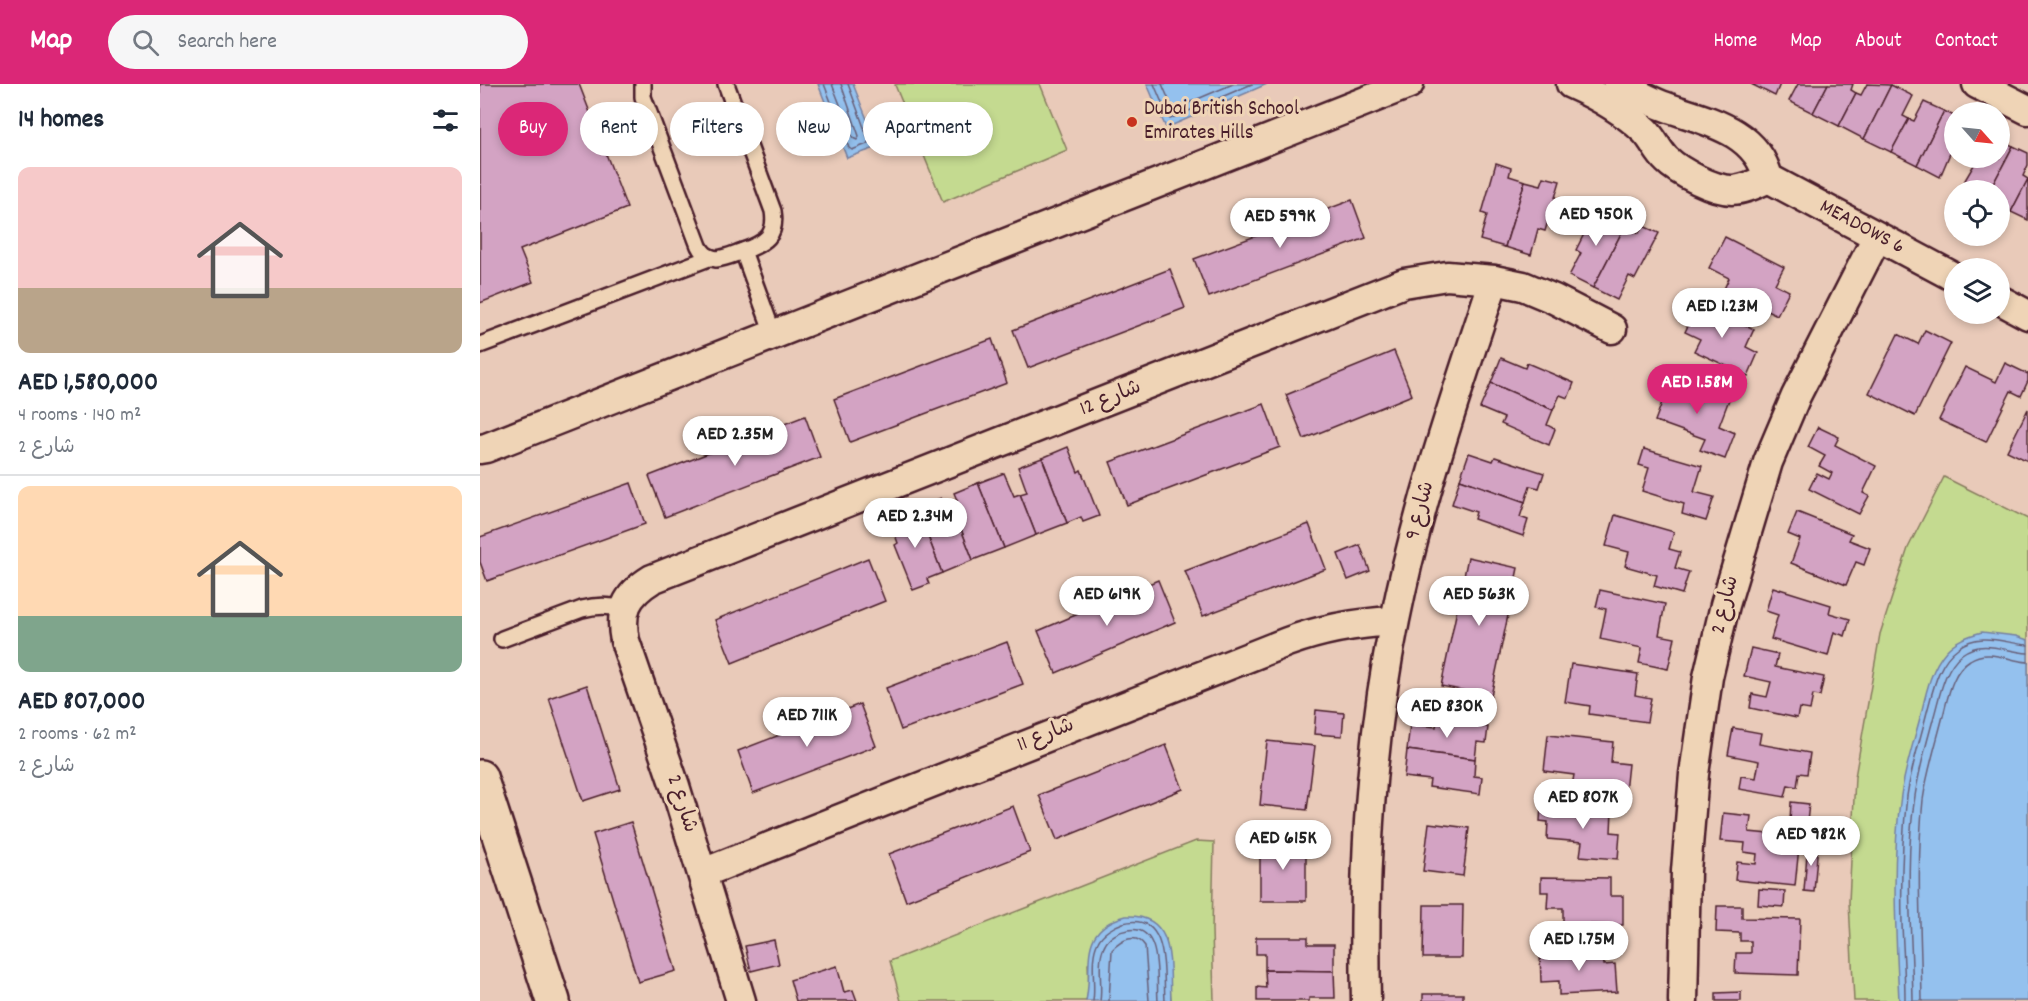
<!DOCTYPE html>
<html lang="en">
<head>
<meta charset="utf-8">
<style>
  :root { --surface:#fff; --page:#f6f6f7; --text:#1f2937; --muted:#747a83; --line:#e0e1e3; --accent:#db2777 }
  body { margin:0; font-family:Dekko,"Playpen Sans Arabic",sans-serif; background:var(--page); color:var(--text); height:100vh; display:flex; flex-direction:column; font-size:22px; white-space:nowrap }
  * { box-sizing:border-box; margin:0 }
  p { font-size:20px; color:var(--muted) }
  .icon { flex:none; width:33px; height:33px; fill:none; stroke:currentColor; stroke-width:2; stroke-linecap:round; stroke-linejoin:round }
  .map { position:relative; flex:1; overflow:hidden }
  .sheet { display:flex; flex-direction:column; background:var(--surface); width:480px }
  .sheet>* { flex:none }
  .top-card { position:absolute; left:18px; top:18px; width:570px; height:54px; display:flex; gap:12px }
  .needle { width:39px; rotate:117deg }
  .fabs { position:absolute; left:1464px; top:18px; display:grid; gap:12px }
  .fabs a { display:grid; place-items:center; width:66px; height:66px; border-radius:50%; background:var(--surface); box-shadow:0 3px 9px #0003; font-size:30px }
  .price { position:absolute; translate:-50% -51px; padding:0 14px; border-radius:21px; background:#fff; color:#222; font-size:20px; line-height:39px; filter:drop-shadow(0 2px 3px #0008) }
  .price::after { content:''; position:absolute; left:50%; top:36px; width:18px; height:14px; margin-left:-9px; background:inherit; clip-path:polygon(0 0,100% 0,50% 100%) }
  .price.current { background:var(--accent); color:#fff }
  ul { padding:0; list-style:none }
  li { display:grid; align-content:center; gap:12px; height:318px; padding:0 18px }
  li+li { border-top:2px solid var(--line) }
  li span { display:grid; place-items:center; height:186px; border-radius:12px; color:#555 }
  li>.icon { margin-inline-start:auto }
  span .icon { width:108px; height:108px; fill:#fffc; stroke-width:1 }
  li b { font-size:26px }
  h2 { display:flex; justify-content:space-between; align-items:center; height:72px; padding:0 18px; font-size:26px }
  .tag { padding:0 21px; border-radius:27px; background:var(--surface); box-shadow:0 3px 9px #0003; font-size:21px; line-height:54px }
  .tag.current { background:var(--accent); color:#fff }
  header { display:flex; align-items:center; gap:36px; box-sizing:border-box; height:84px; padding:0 30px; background:var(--accent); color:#fff }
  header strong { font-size:28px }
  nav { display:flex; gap:33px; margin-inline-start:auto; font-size:21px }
  .search { width:420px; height:54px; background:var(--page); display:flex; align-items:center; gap:15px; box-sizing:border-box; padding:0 21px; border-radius:33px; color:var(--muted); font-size:22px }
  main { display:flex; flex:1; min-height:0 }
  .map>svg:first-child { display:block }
  .green { fill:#c4da90; stroke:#877c5e; stroke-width:1.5 }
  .water { fill:#94c1ee; stroke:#7680a0; stroke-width:1.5 }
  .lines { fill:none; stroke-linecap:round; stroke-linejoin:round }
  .shore { stroke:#686079; stroke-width:1.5 }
  .building { fill:#d3a3c3; stroke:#4a1f2b; stroke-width:1.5 }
  .lane-casing { stroke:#4a1f2b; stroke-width:20 }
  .street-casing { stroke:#4a1f2b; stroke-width:33 }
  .secondary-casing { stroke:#4a1f2b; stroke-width:38 }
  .lane { stroke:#efd4b6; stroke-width:15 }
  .street { stroke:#efd4b6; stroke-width:28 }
  .secondary { stroke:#efd4b6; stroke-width:33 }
  .poi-dot { fill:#c8321e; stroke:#efd4b6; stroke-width:2 }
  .labels { text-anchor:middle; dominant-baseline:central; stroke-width:6; stroke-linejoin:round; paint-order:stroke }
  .poi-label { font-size:21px; fill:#4a1f2b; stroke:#efd4b6; text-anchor:start }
  .street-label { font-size:21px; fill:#4a1f2b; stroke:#efd4b6 }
</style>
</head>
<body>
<header>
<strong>Map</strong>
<div class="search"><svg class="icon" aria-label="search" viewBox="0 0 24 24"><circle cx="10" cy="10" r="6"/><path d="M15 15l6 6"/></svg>Search here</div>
<nav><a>Home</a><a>Map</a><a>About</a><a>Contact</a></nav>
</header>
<main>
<section class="sheet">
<h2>14 homes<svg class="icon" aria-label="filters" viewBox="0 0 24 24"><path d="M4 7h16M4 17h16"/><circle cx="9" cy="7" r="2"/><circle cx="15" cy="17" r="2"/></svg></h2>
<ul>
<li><span style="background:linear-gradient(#f6c9c9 65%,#b9a48a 0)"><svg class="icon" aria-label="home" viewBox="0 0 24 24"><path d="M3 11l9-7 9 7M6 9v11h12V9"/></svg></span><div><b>AED 1,580,000</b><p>4 rooms · 140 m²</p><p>شارع 2</p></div></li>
<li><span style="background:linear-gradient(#ffd9b3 70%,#7fa58c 0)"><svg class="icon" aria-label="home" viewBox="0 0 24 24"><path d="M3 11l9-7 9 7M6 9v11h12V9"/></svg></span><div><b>AED 807,000</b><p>2 rooms · 62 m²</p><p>شارع 2</p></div></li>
</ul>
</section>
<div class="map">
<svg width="1548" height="917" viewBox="0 0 1548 917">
  <rect width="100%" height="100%" fill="#e9cab9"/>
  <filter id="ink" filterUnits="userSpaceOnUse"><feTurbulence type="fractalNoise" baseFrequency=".0167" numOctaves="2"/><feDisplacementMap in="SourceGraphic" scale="12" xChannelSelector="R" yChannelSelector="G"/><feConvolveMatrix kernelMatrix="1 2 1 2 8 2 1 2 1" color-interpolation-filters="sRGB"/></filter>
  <g filter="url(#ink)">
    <g class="green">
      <polygon points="418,0 560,0 587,66 463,118 415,1"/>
      <polygon points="1464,393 1548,435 1548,917 1374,917 1369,818 1375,693 1400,550 1428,464"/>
      <polygon points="716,757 734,758 732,846 734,917 691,917 686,855 608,880 609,905 606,917 421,917 410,877"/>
    </g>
    <g class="water">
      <polygon points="338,0 373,0 398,63 367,74"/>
      <polygon points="667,0 787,0 686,44"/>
      <path d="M1502,548L1536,552L1548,556V917H1419C1416,849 1411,779 1421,711C1425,684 1434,657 1441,630C1446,609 1451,584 1466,567C1476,556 1488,552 1502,548Z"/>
      <path d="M646,832C697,830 689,881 691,917H606C614,879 596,846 646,832Z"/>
    </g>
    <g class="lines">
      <g class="shore">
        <polyline points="344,0 369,64 372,66 387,60 389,57 368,0"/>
        <polyline points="352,0 373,54 377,56 379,52 361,0"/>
        <polyline points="674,0 688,33 690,35 772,0"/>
        <polyline points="682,0 692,23 694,25 753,0"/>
        <path d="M613,917C616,899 609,875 618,858C622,849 634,842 643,839C690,827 683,889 685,917"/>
        <path d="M620,917C623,900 616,876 625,861C629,853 639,847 648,846C683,840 676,895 678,917"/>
        <path d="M629,917L632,866C641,856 656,848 665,862L669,917"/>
        <path d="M1425,917C1425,891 1423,865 1422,840C1421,798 1422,754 1427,712C1431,684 1440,656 1447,628C1453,606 1458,578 1478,564C1500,547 1524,559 1548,561"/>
        <path d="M1433,917C1432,849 1424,779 1435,712C1439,685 1447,658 1454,632C1460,611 1464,584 1482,570C1503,554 1526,568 1548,569"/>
        <path d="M1442,917C1441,850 1436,783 1443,716C1447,688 1456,660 1463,632C1468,613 1472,587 1490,576C1508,564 1529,577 1548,578"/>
      </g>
    </g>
    <g class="building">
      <polygon points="0,0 99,0 147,124 40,166 53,198 0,219"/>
      <polygon points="1271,0 1300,0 1295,12"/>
      <polygon points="1318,0 1348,0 1333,29 1309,17"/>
      <polygon points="1348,0 1373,0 1371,6 1376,9 1359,42 1333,29"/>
      <polygon points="1387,0 1411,1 1384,55 1359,42 1376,9 1381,11"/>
      <polygon points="1411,1 1433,12 1423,32 1429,35 1411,68 1384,55"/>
      <polygon points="1444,18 1464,27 1437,81 1411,68 1429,35 1434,37"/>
      <polygon points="1464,27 1474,32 1474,60 1460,93 1437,81"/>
      <polygon points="1520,55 1533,62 1510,106 1488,106 1481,103 1498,74 1520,74"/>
      <polygon points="1533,62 1548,69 1548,81 1543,92 1548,95 1531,128 1520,122 1520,106 1510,106"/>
      <polygon points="1016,79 1031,84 1029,92 1045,97 1025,163 1000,156 1007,131 1002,129"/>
      <polygon points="1064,93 1080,97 1065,147 1058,145 1051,171 1025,163 1045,97 1061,101"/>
      <polygon points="1548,95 1548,136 1531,128"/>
      <polygon points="872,116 886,154 729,213 714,175"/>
      <polygon points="1119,120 1134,127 1129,135 1145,142 1113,204 1089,192 1101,169 1096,166"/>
      <polygon points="1145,142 1159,149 1163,142 1179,149 1155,195 1149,192 1137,216 1113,204"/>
      <polygon points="1245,153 1304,183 1295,200 1309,207 1297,231 1244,205 1249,194 1229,184"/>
      <polygon points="690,185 705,224 548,284 533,246"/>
      <polygon points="1219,219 1274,245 1266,263 1278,269 1268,292 1214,267 1220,255 1205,248"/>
      <polygon points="1445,246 1471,259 1435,332 1389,309 1418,250 1438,260"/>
      <polygon points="512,255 527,299 370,358 354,315"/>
      <polygon points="914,267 932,311 824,355 806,311"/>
      <polygon points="1021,274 1045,284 1047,279 1094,299 1088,314 1080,311 1073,326 1011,299"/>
      <polygon points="1525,279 1548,290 1548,297 1541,312 1531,307 1506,358 1459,336 1485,283 1516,298"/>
      <polygon points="1192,292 1250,313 1239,342 1255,349 1245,375 1220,366 1225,355 1175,337"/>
      <polygon points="1011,299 1073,326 1067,341 1075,345 1069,361 1021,340 1024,334 1000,324"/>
      <polygon points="784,320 800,363 647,421 630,378"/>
      <polygon points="1548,325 1548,377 1527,367"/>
      <polygon points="325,332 340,373 185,433 169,392"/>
      <polygon points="1338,343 1359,353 1355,361 1396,382 1383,409 1389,412 1379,430 1329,405 1337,389 1349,395 1352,389 1339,382 1345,372 1328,363"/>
      <polygon points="588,363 598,388 601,386 619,432 603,438 601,433 587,439 562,374"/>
      <polygon points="1164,365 1222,382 1214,408 1234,413 1226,437 1202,430 1204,420 1162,407 1169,384 1159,381"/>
      <polygon points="989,369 1013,377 1015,373 1064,389 1059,404 1050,402 1045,418 980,395"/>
      <polygon points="562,374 587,439 556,451 540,410 547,408 538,383"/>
      <polygon points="524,389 534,412 540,410 556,451 524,464 498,399"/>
      <polygon points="980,395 1045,418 1040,433 1048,436 1043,452 994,435 996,428 972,420"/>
      <polygon points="151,399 165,440 7,497 0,478 0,453"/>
      <polygon points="498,399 524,464 493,476 477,435 484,433 474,409"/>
      <polygon points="461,414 471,438 477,435 493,476 462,489 437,424"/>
      <polygon points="437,424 462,489 447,495 449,500 433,506 415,461 418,459 409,435"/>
      <polygon points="1317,428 1372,450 1369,456 1390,464 1384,481 1376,478 1366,501 1311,479 1320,455 1308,450"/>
      <polygon points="1135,431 1194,448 1189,465 1200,468 1195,484 1209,488 1202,510 1174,502 1177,491 1145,482 1149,468 1126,462"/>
      <polygon points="829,440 846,485 723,532 705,487"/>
      <polygon points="880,461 890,487 868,496 858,470"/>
      <polygon points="988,473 1038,484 1011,612 961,602"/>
      <polygon points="388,474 405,517 252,579 235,536"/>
      <polygon points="678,496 695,538 576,589 558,547"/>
      <polygon points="1293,503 1351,521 1349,529 1370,535 1365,552 1354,548 1348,572 1291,555 1298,531 1286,527"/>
      <polygon points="1120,506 1185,520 1179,551 1195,554 1188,585 1159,579 1162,564 1120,555 1126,525 1116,523"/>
      <polygon points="527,558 543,600 421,646 406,604"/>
      <polygon points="1271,564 1298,570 1295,583 1344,593 1340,612 1333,611 1330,626 1319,624 1317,634 1270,624 1272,610 1287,613 1291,598 1264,592"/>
      <polygon points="1091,580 1158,590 1155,611 1171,614 1167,638 1109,630 1110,622 1085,618"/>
      <polygon points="107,601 140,705 103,717 69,614"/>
      <polygon points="380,620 396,662 273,709 258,667"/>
      <polygon points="836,626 864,629 862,652 834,650"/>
      <polygon points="957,637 1008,643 1006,659 997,658 995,675 927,666 930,640 956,643"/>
      <polygon points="1253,644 1281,649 1279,660 1330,669 1327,690 1319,689 1317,703 1308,701 1305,713 1259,705 1261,692 1276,694 1279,677 1248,671"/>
      <polygon points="1068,651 1133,658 1131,678 1148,680 1145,708 1092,702 1094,691 1064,687"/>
      <polygon points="787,657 835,662 827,726 780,721"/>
      <polygon points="686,661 703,705 577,756 559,711"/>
      <polygon points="927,666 995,675 994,692 1002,693 1000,710 949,703 950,696 924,693"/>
      <polygon points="1311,718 1329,720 1327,738 1310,737"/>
      <polygon points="533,722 550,768 426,817 409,770"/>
      <polygon points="1061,722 1132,727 1131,748 1140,749 1138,775 1100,772 1102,758 1067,755 1068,738 1060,737"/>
      <polygon points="1243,729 1271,732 1269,748 1320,753 1315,802 1255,796 1257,778 1276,780 1277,770 1264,768 1265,759 1240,757"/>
      <polygon points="151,738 196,887 158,898 113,750"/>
      <polygon points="949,739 989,744 983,792 943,787"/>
      <polygon points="780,756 826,757 826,817 780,817"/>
      <polygon points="1328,758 1338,759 1334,808 1324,807"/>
      <polygon points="1061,793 1130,794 1130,812 1143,812 1143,841 1083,840 1083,824 1067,824 1068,808 1061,808"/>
      <polygon points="1279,805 1305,807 1304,823 1278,821"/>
      <polygon points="944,821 983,821 982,874 943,874"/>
      <polygon points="1237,822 1262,822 1262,834 1320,835 1318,891 1255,889 1256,869 1271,869 1271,857 1260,857 1260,849 1236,848"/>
      <polygon points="776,853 828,853 828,860 854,860 854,887 785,886 785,870 776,870"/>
      <polygon points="294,856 299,880 271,887 265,862"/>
      <polygon points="1123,866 1124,881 1135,880 1137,908 1079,911 1079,897 1061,898 1060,869"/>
      <polygon points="357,882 364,908 373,906 377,917 316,917 310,896"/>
      <polygon points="785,886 854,887 855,914 829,914 829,917 777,917 777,903 786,904"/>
      <polygon points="1261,908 1261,917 1236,917 1236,909"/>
      <rect x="943" y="910" width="40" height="7"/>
    </g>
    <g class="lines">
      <g class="lane-casing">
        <g id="lane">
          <path d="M163,0V13L219,162C223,170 227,173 236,175C246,174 254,170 263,167C285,159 297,152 293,127L246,0"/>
          <polyline points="263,167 294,252"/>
          <polyline points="0,261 229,174"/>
          <path d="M22,555L102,525C117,521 129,521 144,525"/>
        </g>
      </g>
      <g class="street-casing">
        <g id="street">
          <path d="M1091,0C1116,11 1145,28 1165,47C1174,56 1178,68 1187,76C1196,85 1208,91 1218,96C1247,110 1259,109 1288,94"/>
          <path id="s1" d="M1138,0C1152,7 1166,15 1181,21C1221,36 1276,44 1288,94L1474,193"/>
          <polyline points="1497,0 1548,26"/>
          <polyline points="1520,216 1548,231"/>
          <polyline points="0,365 6,364 929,0"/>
          <path d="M223,789L807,558C842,545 877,539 914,537"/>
          <path d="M261,917L195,702L145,557C139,527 146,511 172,495L924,199L967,192L1014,196L1043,202L1074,215L1132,245"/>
          <path d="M886,917C883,790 889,661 915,536C938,420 977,308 1014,196"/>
          <polyline points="1203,917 1206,787 1214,690 1228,593 1245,521 1288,378 1316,312 1397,153"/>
        </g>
      </g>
      <g class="secondary-casing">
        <polyline id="secondary" points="0,693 73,917"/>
      </g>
      <use href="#lane" class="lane"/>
      <use href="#street" class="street"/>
      <use href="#secondary" class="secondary"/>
    </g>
  </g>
  <circle class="poi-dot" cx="652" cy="38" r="6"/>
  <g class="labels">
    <g class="poi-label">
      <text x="664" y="26">Dubai British School<tspan x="664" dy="24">Emirates Hills</tspan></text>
    </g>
    <g class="street-label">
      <text stroke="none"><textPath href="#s1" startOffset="290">MEADOWS 6</textPath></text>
      <text transform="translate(631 315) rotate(-22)">شارع 12</text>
      <text transform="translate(941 427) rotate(-75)">شارع 9</text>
      <text transform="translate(1246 521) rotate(-76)">شارع 2</text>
      <text transform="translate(566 652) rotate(-22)">شارع 11</text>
      <text transform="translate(201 720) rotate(72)">شارع 2</text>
    </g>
  </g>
</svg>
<div class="fabs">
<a><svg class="needle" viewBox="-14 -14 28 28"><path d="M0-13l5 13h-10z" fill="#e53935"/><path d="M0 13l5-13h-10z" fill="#747a83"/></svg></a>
<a><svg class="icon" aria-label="locate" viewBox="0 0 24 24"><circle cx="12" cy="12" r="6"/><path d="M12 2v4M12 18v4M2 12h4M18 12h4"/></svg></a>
<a><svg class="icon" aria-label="layers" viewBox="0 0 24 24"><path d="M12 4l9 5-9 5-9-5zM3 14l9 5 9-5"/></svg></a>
</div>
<b class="price" style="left:1116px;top:163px">AED 950K</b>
<b class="price" style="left:800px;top:165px">AED 599K</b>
<b class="price" style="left:1242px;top:255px">AED 1.23M</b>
<b class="price current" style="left:1217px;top:331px">AED 1.58M</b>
<b class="price" style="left:255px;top:383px">AED 2.35M</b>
<b class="price" style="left:435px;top:465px">AED 2.34M</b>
<b class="price" style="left:627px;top:543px">AED 619K</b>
<b class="price" style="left:999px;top:543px">AED 563K</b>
<b class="price" style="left:967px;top:655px">AED 830K</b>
<b class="price" style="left:327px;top:664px">AED 711K</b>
<b class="price" style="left:1103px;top:746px">AED 807K</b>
<b class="price" style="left:1331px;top:783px">AED 982K</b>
<b class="price" style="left:803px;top:787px">AED 615K</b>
<b class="price" style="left:1099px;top:888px">AED 1.75M</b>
<div class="top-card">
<a class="tag current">Buy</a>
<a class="tag">Rent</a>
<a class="tag">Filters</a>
<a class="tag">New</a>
<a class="tag">Apartment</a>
</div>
</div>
</main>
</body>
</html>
